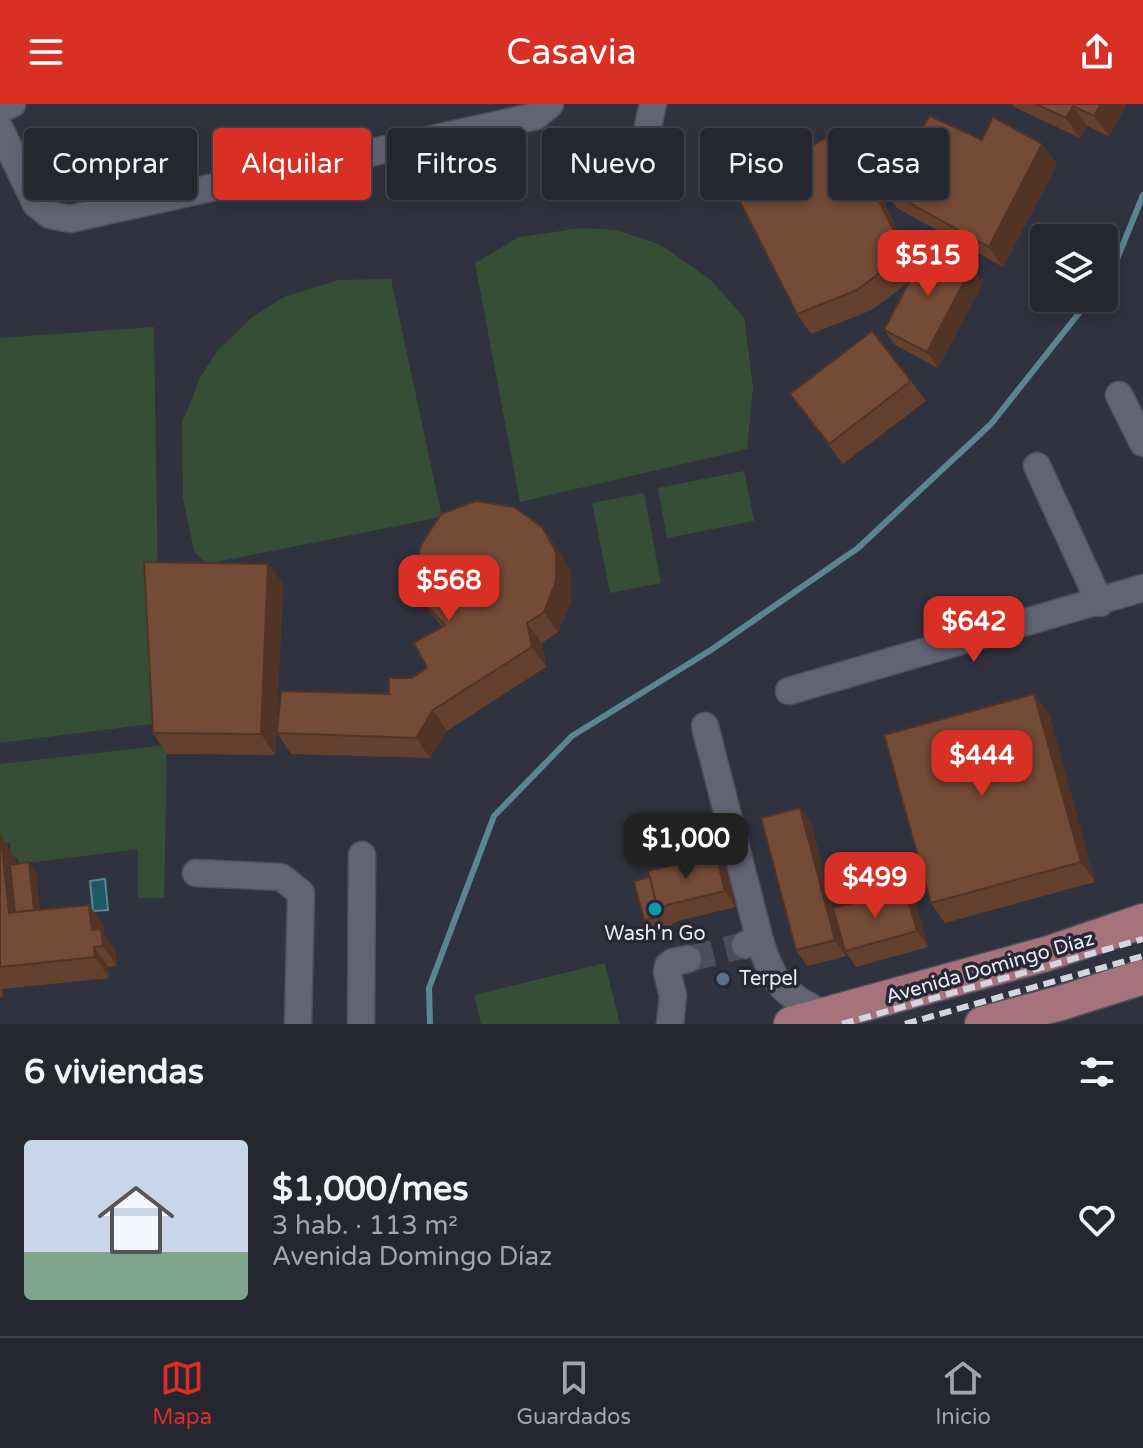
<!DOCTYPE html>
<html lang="es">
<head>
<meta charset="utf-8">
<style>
  :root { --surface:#252630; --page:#2d2e38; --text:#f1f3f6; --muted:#a3a5ab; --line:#42434c; --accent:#d93025 }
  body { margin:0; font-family:"Varela Round",sans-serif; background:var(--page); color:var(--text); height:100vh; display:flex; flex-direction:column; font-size:30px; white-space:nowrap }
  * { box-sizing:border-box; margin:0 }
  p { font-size:26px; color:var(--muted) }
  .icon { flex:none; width:44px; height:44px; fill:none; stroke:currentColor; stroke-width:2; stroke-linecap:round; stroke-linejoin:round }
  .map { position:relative; height:920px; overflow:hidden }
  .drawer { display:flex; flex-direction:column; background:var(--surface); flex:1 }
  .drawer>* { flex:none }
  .banner { position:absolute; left:24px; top:24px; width:1096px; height:72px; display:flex; gap:16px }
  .buttons { position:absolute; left:1030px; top:120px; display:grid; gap:16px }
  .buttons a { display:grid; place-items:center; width:88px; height:88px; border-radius:8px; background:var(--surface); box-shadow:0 4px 12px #0003,0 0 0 2px var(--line); font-size:40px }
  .price { position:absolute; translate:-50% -68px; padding:0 18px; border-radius:16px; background:var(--accent); color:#fff; font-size:26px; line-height:52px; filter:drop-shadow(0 2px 4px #0008) }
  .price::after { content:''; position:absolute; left:50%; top:48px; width:24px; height:18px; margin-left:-12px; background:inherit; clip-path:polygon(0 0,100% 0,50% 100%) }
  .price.selected { background:#222; color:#fff }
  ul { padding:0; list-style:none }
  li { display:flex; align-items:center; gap:24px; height:200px; padding:0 24px }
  li span { display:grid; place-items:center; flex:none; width:224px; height:160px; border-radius:8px; color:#555 }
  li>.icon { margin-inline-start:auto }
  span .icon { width:96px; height:96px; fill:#fffc; stroke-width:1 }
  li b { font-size:34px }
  h2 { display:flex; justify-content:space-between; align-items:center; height:96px; padding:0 24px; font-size:34px }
  .tag { padding:0 28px; border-radius:8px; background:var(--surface); box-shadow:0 4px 12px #0003,0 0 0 2px var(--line); font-size:28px; line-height:72px }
  .tag.selected { background:var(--accent); color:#fff }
  header { display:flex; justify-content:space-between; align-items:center; height:104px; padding:0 24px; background:var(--accent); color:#fff; font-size:36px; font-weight:600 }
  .tabs { display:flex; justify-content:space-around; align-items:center; height:112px; border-top:2px solid var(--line); background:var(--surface); font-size:22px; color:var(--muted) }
  .tabs a { display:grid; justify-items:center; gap:4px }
  .tabs .selected { color:var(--accent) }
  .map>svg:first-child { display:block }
  .green { fill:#354e35 }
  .water { fill:#1c5966; stroke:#5a8591; stroke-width:2 }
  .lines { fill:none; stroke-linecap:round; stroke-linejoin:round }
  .stream { stroke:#5a8591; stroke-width:6 }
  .minor-tunnel { stroke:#4d4e5b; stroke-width:26; stroke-dasharray:26 13; stroke-linecap:butt }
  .minor-casing { stroke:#4f505d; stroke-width:29 }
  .major-casing { stroke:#4f505d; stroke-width:37 }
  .minor { stroke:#626474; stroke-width:26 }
  .major { stroke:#a6737c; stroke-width:34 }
  .rail { stroke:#d4d5e0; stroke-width:6; stroke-dasharray:12 6; stroke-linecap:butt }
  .wall { fill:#64402f }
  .shaded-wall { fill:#513426 }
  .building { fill:#744b37; stroke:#513426; stroke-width:2 }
  .culture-dot { fill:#0f9aa8; stroke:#272836; stroke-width:3 }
  .service-dot { fill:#5c6f8a; stroke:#272836; stroke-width:3 }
  .labels { text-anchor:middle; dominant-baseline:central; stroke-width:7; stroke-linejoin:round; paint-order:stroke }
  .poi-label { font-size:20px; fill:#eaebf5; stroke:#272836 }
  .street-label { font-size:20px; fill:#eaebf5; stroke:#272836 }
</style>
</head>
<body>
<header><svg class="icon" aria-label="menu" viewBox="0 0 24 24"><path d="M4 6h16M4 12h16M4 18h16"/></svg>Casavia<svg class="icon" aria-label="share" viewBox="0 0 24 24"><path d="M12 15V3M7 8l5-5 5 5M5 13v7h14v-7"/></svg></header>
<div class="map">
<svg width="1143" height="920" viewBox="0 0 1143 920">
  <rect width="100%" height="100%" fill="#313240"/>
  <g class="green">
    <polygon points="582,124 616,126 661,141 712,177 744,214 753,283 747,345 520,398 475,159 519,133"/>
    <polygon points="391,175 442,413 206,460 194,447 183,395 182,319 200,274 217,247 251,214 284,193 339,176"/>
    <polygon points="154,223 160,619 0,639 0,234"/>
    <polygon points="744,367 754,417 667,434 658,384"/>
    <polygon points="644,389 661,479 610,489 592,399"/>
    <polygon points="167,641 164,794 138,794 138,745 20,760 17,754 11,754 10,739 0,740 0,660"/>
    <polygon points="605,859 620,920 481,920 474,891"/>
  </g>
  <polygon class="water" points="105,775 108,806 93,807 90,777"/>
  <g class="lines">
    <g class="stream">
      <polyline points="1104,177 1113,165 1143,91"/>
      <polyline points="430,920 429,884 494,712 572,632 711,546 858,444 991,320 1091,194"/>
    </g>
    <polyline class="minor-tunnel" points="688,855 745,841"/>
    <g class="minor-casing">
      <g id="minor">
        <polyline points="0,5 12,0"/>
        <polyline points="0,25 36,100 50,111 70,115 536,12 550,0"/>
        <polyline points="645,36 653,0"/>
        <polyline points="1119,291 1143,339"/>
        <polyline points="1037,362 1100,499"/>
        <polyline points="789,587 1143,484"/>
        <polyline points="705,622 760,837"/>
        <polyline points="196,769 281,773 301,789 298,920"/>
        <path d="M745,841L760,837C775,885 784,888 826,912"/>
        <polyline points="361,920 362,751"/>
        <polyline points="670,920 673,892 667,868 668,862 673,858 688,855"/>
      </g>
    </g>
    <g class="major-casing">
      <g id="major">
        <polyline points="791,920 1046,850 1143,817"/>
        <polyline points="982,920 1061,899 1143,873"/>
      </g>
    </g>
    <use href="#minor" class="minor"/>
    <use href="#major" class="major"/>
    <g class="rail">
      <polyline points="842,920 1143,835"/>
      <polyline points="905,920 1143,852"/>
    </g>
  </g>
  <g class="wall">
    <polygon points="1012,0 1127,0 1109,32 1087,22 1080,34 1014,3"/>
    <polygon points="982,36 1042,40 1057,61 1003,163 897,104 883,84"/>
    <polygon points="858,45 916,164 972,163 983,179 938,264 895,241 884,226 909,178 872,206 811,230 797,210"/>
    <polygon points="911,277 926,297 843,360 790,290"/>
    <polygon points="543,424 557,444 571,468 571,497 558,528 542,539 546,563 447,627 430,654 291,650 277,629 389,590 427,564 442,523 422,497"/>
    <polygon points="268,460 283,480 275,651 167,650 153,629"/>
    <polygon points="1034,590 1049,610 1095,778 945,819 931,799"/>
    <polygon points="800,704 811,719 833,804 916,800 928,843 856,863 845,847 842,837 846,852 807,862 796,846"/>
    <polygon points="0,729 15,755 16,760 36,769 40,806 89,801 104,821 104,830 115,846 117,862 108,863 109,874 2,885 3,893 0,894"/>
    <polygon points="716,751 727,767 736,803 678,817 669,822 651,827 644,816 650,773"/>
  </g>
  <g class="shaded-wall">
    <polygon points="1101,0 1127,0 1109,32 1094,12"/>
    <polygon points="1073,2 1087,22 1080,34 1066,14"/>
    <polygon points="844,25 858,45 919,170 905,150"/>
    <polygon points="1042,40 1057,61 1003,163 989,143"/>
    <polygon points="972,163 983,179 938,264 927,248"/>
    <polygon points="543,424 557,444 571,468 571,497 558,528 544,508"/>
    <polygon points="268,460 283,480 275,651 261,630"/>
    <polygon points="527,519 542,539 546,563 532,543"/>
    <polygon points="1034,590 1049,610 1095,778 1081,758"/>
    <polygon points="433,606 447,627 430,654 416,634"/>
    <polygon points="800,704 811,719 846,852 835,836"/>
    <polygon points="0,729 15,755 21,811 9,809 0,742"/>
    <polygon points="716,751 727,767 736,803 725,787"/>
    <polygon points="29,758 36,769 42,820 35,810"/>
    <polygon points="905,785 916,800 928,843 917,827"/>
    <polygon points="89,801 104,821 104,830 115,846 117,862 92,826"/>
    <polygon points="94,843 108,863 109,874 95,853"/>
  </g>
  <g class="building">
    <polygon points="1036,0 1101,0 1094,12 1073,2 1066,14"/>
    <polygon points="930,12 982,36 993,13 1042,40 989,143 883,84"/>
    <polygon points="844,25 905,150 857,186 797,210 732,82"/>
    <polygon points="929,140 972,163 927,248 884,226"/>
    <polygon points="872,227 911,277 829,340 790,290"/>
    <polygon points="476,397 514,403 543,424 556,448 556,477 544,508 527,519 532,543 433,606 416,634 277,629 281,587 389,590 389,574 412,574 427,564 414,539 445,521 422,497 415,470 421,441 441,410"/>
    <polygon points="144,458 268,460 261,630 153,629"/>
    <polygon points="1034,590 1081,758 931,799 884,631"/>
    <polygon points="800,704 835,836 796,846 761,714"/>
    <polygon points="0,734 1,734 9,809 89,801 92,826 101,825 103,842 94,843 95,853 0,863"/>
    <polygon points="716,751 725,787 667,801 658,807 648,767"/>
    <polygon points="29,758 34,806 15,808 10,761"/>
    <polygon points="650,773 658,807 662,812 644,816 634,777"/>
    <polygon points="905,785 917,827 845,847 833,804"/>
  </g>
  <circle class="culture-dot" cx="655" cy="805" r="8"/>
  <circle class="service-dot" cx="723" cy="875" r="8"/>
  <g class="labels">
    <g class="poi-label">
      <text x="655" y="830">Wash'n Go</text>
      <text x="739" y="875" text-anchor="start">Terpel</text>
    </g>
    <g class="street-label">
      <text transform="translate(990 864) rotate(-16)">Avenida Domingo Díaz</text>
    </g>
  </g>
</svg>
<div class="buttons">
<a><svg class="icon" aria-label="layers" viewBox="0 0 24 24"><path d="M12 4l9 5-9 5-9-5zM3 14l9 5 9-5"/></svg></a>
</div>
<b class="price" style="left:928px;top:194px">$515</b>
<b class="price" style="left:449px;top:519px">$568</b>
<b class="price" style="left:974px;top:560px">$642</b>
<b class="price" style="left:982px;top:694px">$444</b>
<b class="price selected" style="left:686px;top:777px">$1,000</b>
<b class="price" style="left:875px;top:816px">$499</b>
<div class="banner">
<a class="tag">Comprar</a>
<a class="tag selected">Alquilar</a>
<a class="tag">Filtros</a>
<a class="tag">Nuevo</a>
<a class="tag">Piso</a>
<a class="tag">Casa</a>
</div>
</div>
<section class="drawer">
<h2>6 viviendas<svg class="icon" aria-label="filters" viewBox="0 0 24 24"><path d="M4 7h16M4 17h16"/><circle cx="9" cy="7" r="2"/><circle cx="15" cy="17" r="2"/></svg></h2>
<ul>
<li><span style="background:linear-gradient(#c9d6e8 70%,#7fa58c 0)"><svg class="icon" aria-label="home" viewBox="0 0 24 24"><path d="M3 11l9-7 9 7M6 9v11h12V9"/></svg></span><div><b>$1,000/mes</b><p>3 hab. · 113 m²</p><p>Avenida Domingo Díaz</p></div><svg class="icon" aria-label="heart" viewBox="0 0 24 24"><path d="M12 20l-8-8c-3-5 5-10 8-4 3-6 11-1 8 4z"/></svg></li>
</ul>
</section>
<nav class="tabs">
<a class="selected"><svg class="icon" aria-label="map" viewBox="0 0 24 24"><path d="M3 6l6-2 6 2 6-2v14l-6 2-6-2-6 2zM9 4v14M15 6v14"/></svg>Mapa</a>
<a><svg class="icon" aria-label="saved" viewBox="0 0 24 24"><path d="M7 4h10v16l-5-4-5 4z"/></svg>Guardados</a>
<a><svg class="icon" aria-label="home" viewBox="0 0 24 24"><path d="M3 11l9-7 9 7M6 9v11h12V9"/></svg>Inicio</a>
</nav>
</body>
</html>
